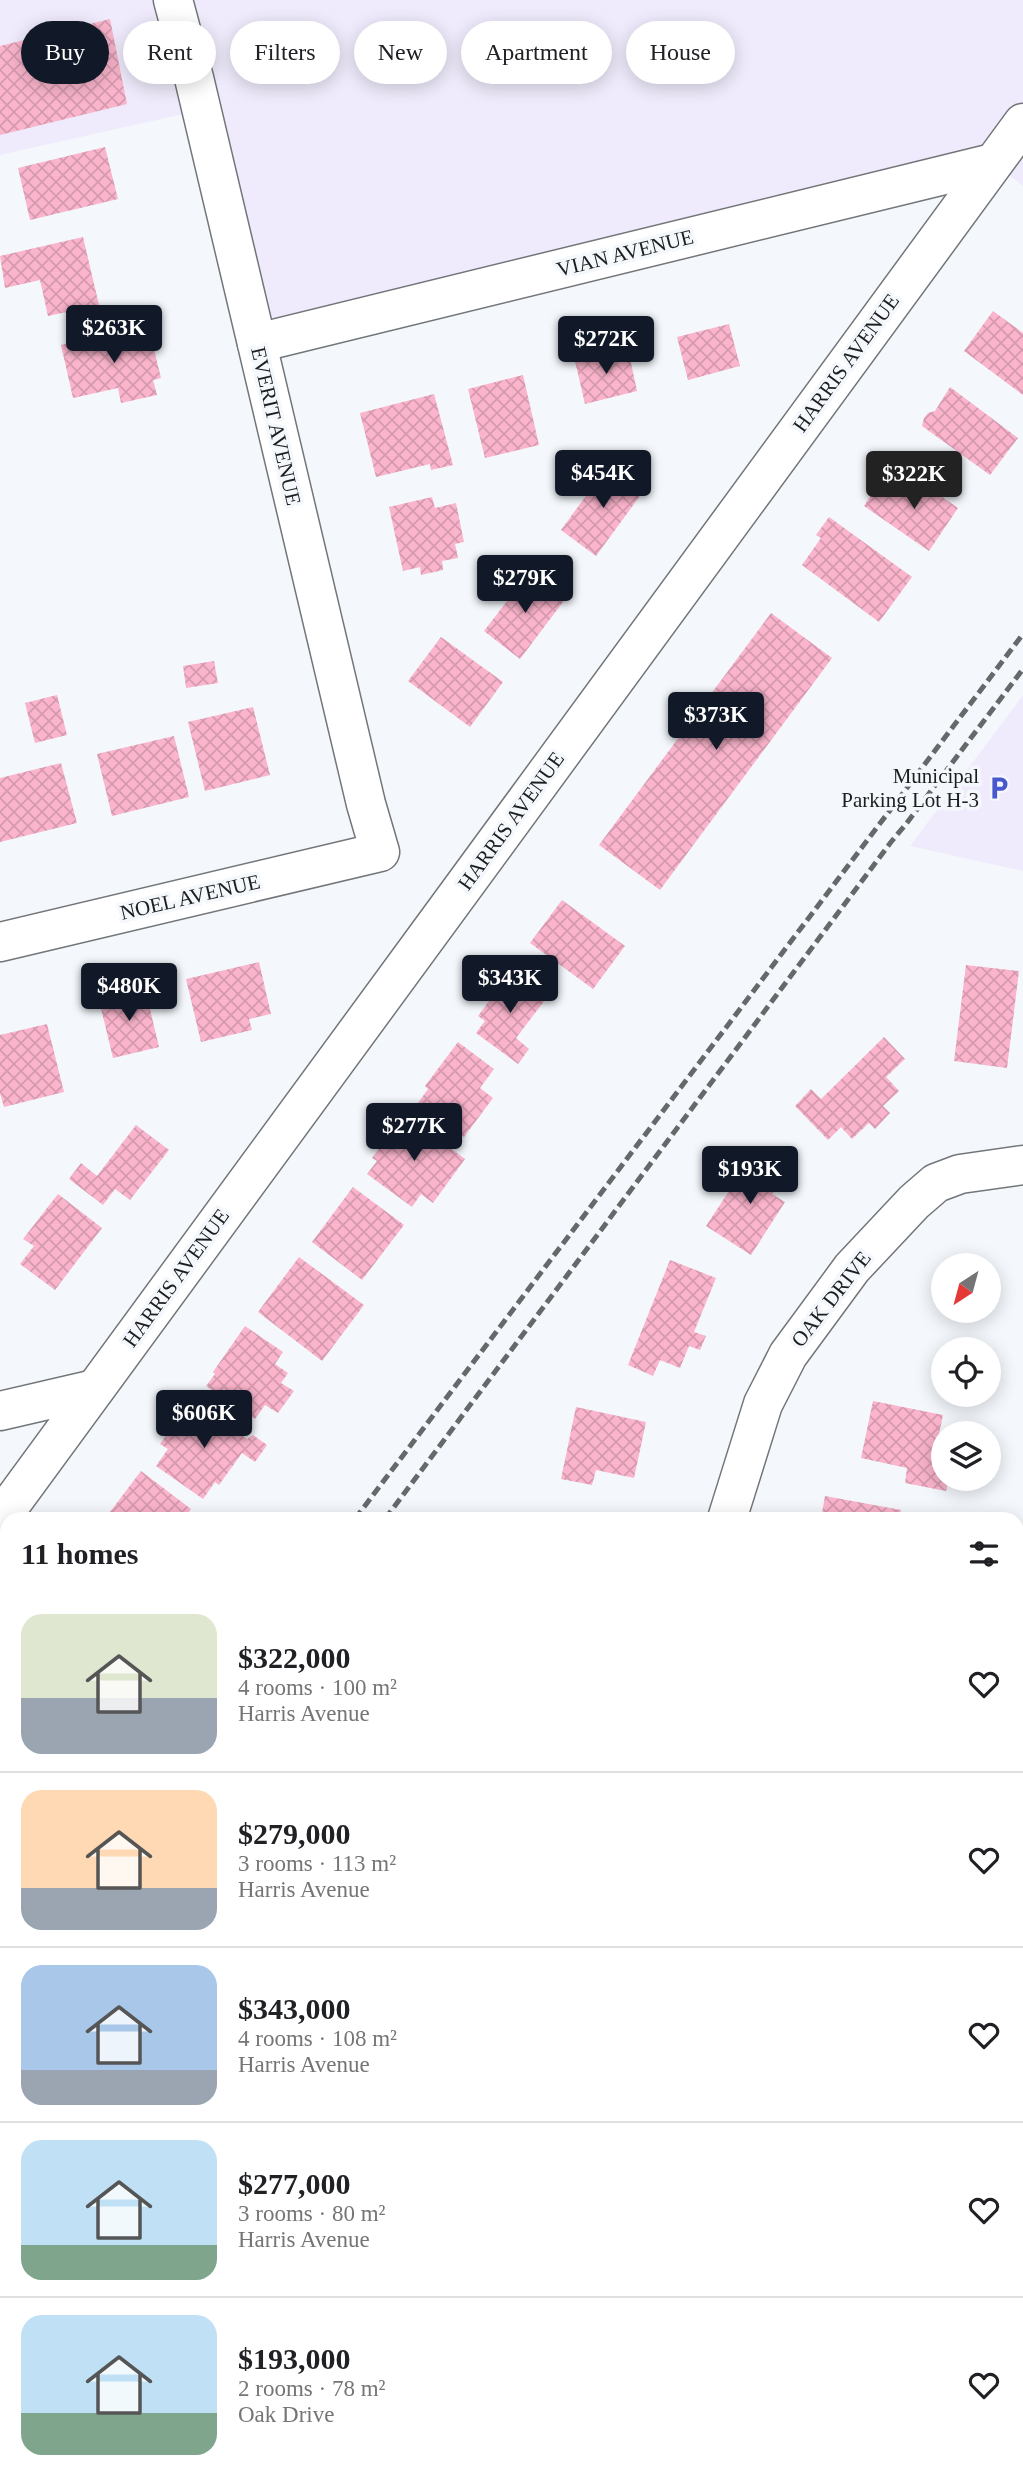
<!DOCTYPE html>
<html lang="en">
<head>
<meta charset="utf-8">
<style>
  :root { --surface:#fff; --page:#f6f6f6; --text:#202124; --muted:#757577; --line:#e0e0e0; --accent:#111827 }
  body { margin:0; font-family:Georgia,serif; background:var(--page); color:var(--text); height:100vh; display:flex; flex-direction:column; font-size:26px; white-space:nowrap }
  * { box-sizing:border-box; margin:0 }
  p { font-size:23px; color:var(--muted) }
  .icon { flex:none; width:38px; height:38px; fill:none; stroke:currentColor; stroke-width:2; stroke-linecap:round; stroke-linejoin:round }
  .map { position:relative; flex:1; overflow:hidden }
  .side { position:absolute; left:0px; top:1512px; width:1024px; height:973px; display:flex; flex-direction:column; background:var(--surface); border-radius:21px 21px 0 0; box-shadow:0 4px 18px #0003 }
  .side>* { flex:none }
  .guide { position:absolute; left:21px; top:21px; width:982px; height:63px; display:flex; gap:14px }
  .needle { width:46px; rotate:216deg }
  .buttons { position:absolute; left:931px; top:1253px; display:grid; gap:14px }
  .buttons a { display:grid; place-items:center; width:70px; height:70px; border-radius:50%; background:var(--surface); box-shadow:0 4px 18px #0003; font-size:35px }
  .price { position:absolute; translate:-50% -60px; padding:0 16px; border-radius:7px; background:var(--accent); color:#fff; font-size:23px; line-height:46px; filter:drop-shadow(0 2px 4px #0008) }
  .price::after { content:''; position:absolute; left:50%; top:42px; width:21px; height:16px; margin-left:-10px; background:inherit; clip-path:polygon(0 0,100% 0,50% 100%) }
  .price.current { background:#222; color:#fff }
  ul { padding:0; list-style:none }
  li { display:flex; align-items:center; gap:21px; height:175px; padding:0 21px }
  li+li { border-top:2px solid var(--line) }
  li span { display:grid; place-items:center; flex:none; width:196px; height:140px; border-radius:21px; color:#555 }
  li>.icon { margin-inline-start:auto }
  span .icon { width:84px; height:84px; fill:#fffc; stroke-width:1 }
  li b { font-size:30px }
  h2 { display:flex; justify-content:space-between; align-items:center; height:84px; padding:0 21px; font-size:30px }
  .chip { padding:0 24px; border-radius:32px; background:var(--surface); box-shadow:0 4px 18px #0003; font-size:24px; line-height:63px }
  .chip.current { background:var(--accent); color:#fff }
  .map>svg:first-child { display:block }
  .commercial { fill:#efebfc }
  .building { fill:url(#building-cross-hatch) }
  .lines { fill:none; stroke-linecap:round; stroke-linejoin:round }
  .minor-casing { stroke:#727679; stroke-width:41 }
  .major-casing { stroke:#a37f4c; stroke-width:41 }
  .minor { stroke:#fff; stroke-width:38 }
  .major { stroke:#f3d2a3; stroke-width:38 }
  .rail { stroke:#66686a; stroke-width:5; stroke-dasharray:10 5; stroke-linecap:butt }
  .labels { text-anchor:middle; dominant-baseline:central; stroke-width:7; stroke-linejoin:round; paint-order:stroke }
  .street-label { font-size:21px; fill:#1c1d1e; stroke:#f4f8fc }
  .poi-label { font-size:21px; fill:#1c1d1e; stroke:#f4f8fc; text-anchor:end }
</style>
</head>
<body>
<div class="map">
<svg width="1023" height="2485" viewBox="0 0 1023 2485">
  <defs>
    <pattern id="building-cross-hatch" width="8" height="8" patternUnits="userSpaceOnUse" patternTransform="scale(1.75)"><rect width="8" height="8" fill="#fab4cb"/><path d="M0 0l8 8M0 8l8-8" fill="none" stroke="#d69aae"/></pattern>
  </defs>
  <rect width="100%" height="100%" fill="#f4f8fc"/>
  <g class="commercial">
    <polygon points="0,0 1023,0 1023,186 1004,171 243,347 188,113 0,155"/>
    <polygon points="1023,695 1023,871 910,846"/>
  </g>
  <g class="building">
    <polygon points="110,19 127,104 0,135 0,46"/>
    <polygon points="105,147 118,199 30,220 18,168"/>
    <polygon points="83,237 99,305 48,316 40,280 5,288 0,256"/>
    <polygon points="993,311 1023,333 1023,395 964,351"/>
    <polygon points="729,324 740,366 688,380 677,337"/>
    <polygon points="148,325 161,378 153,380 157,395 121,403 118,388 73,398 61,345"/>
    <polygon points="628,349 637,391 585,404 575,361"/>
    <polygon points="523,375 539,445 485,458 468,389"/>
    <polygon points="950,387 1018,438 990,475 922,426 924,418 928,413 935,411"/>
    <polygon points="434,394 453,465 431,470 430,464 376,477 360,413"/>
    <polygon points="610,463 645,489 596,556 561,530"/>
    <polygon points="908,473 958,508 929,551 864,506 877,486 891,497"/>
    <polygon points="432,497 435,508 456,503 464,542 455,544 458,558 442,561 443,570 421,575 420,567 403,571 389,507"/>
    <polygon points="829,517 912,577 879,622 802,565 821,538 816,535"/>
    <polygon points="531,570 566,598 520,659 484,631"/>
    <polygon points="771,613 832,658 660,890 599,845"/>
    <polygon points="441,637 503,682 470,727 408,681"/>
    <polygon points="214,661 218,683 186,688 183,666"/>
    <polygon points="57,695 67,735 35,743 25,703"/>
    <polygon points="253,707 270,775 205,791 188,722"/>
    <polygon points="174,736 189,797 112,816 97,754"/>
    <polygon points="61,763 77,823 0,842 0,778"/>
    <polygon points="562,900 625,946 593,989 530,943"/>
    <polygon points="259,962 271,1014 249,1019 252,1030 201,1042 186,979"/>
    <polygon points="966,965 1019,971 1007,1068 954,1061"/>
    <polygon points="512,970 548,996 516,1038 529,1049 518,1064 476,1033 485,1021 478,1016"/>
    <polygon points="145,988 159,1047 113,1058 99,1000"/>
    <polygon points="47,1024 64,1092 4,1107 0,1093 0,1035"/>
    <polygon points="884,1037 905,1059 886,1077 899,1091 883,1106 890,1113 875,1129 869,1123 852,1139 841,1127 828,1140 795,1106 811,1089 821,1099"/>
    <polygon points="458,1042 494,1069 480,1088 493,1098 464,1137 418,1103 428,1089 425,1086"/>
    <polygon points="404,1114 465,1159 433,1203 421,1194 412,1207 367,1174 377,1161 372,1158"/>
    <polygon points="136,1125 169,1150 130,1200 115,1189 103,1205 69,1179 81,1163 97,1176"/>
    <polygon points="766,1152 789,1168 772,1194 785,1202 751,1255 706,1226 741,1173 749,1178"/>
    <polygon points="353,1187 404,1225 362,1280 312,1242"/>
    <polygon points="58,1194 102,1228 55,1290 20,1264 34,1246 23,1239"/>
    <polygon points="299,1257 364,1305 322,1361 258,1312"/>
    <polygon points="670,1260 716,1278 694,1332 706,1336 700,1350 689,1346 680,1368 660,1360 653,1376 628,1365"/>
    <polygon points="245,1326 283,1352 275,1364 288,1373 281,1383 294,1391 278,1413 265,1405 255,1419 206,1386 215,1374 213,1372"/>
    <polygon points="192,1399 247,1439 253,1435 267,1445 255,1462 242,1453 219,1485 215,1482 203,1499 156,1466 168,1449 160,1444"/>
    <polygon points="873,1401 943,1415 932,1467 943,1469 943,1479 949,1479 946,1491 905,1483 907,1468 861,1458"/>
    <polygon points="576,1407 646,1422 634,1478 596,1470 592,1485 561,1479"/>
    <polygon points="141,1471 191,1509 184,1519 114,1519 110,1512"/>
    <polygon points="825,1496 901,1510 900,1519 821,1519"/>
    <polygon points="537,1513 565,1518 565,1519 536,1519"/>
    <polygon points="0,1699 7,1704 7,1765 0,1775"/>
    <polygon points="1021,1996 1023,1996 1023,2037 1017,2036"/>
    <polygon points="1017,2180 1023,2181 1023,2218 1017,2217"/>
    <polygon points="1017,2243 1023,2244 1023,2283 1017,2281"/>
    <polygon points="1017,2303 1023,2304 1023,2345 1017,2343"/>
    <polygon points="1017,2394 1023,2395 1021,2431 1017,2431"/>
    <polygon points="32,2478 85,2478 68,2485 35,2485"/>
    <polygon points="135,2478 146,2478 155,2485 130,2485"/>
    <polygon points="952,2478 1001,2478 1000,2485 983,2485"/>
  </g>
  <g class="lines">
    <g class="minor-casing">
      <g id="minor">
        <polyline points="257,343 993,163"/>
        <polyline points="0,942 380,852 366,804 194,78 173,0"/>
        <polyline points="0,1411 95,1389"/>
        <polyline points="0,1519 1023,123"/>
        <polyline points="727,1519 763,1404 788,1355 852,1268 914,1202 936,1183 960,1174 1023,1165"/>
        <polyline points="1017,2097 1023,2098"/>
        <polyline points="632,2478 676,2485"/>
      </g>
    </g>
    <g class="major-casing">
      <g id="major">
        <polyline points="1017,1631 1023,1594"/>
        <polyline points="860,2485 861,2478"/>
      </g>
    </g>
    <use href="#minor" class="minor"/>
    <use href="#major" class="major"/>
    <g class="rail">
      <polyline points="355,1519 1023,634"/>
      <polyline points="385,1519 891,842 906,824 1023,669"/>
      <polyline points="0,1989 7,1980"/>
      <polyline points="0,2032 7,2023"/>
    </g>
  </g>
  <defs>
    <g id="parking-bare" transform="scale(1.89)"><path d="M-3.5-5.5H1a3.5 3.5 0 0 1 0 7H-1V5.5H-3.5ZM-1-3.4V-.6H.8a1.4 1.4 0 0 0 0-2.8Z" fill="#4859cd" stroke="#f4f8fc" stroke-width="2.5" paint-order="stroke"/></g>
  </defs>
  <g fill-rule="evenodd">
    <use href="#parking-bare" x="999" y="788"/>
  </g>
  <g class="labels">
    <g class="street-label">
      <text transform="translate(625 253) rotate(-14)">VIAN AVENUE</text>
      <text transform="translate(846 363) rotate(-54)">HARRIS AVENUE</text>
      <text transform="translate(276 426) rotate(77)">EVERIT AVENUE</text>
      <text transform="translate(511 821) rotate(-54)">HARRIS AVENUE</text>
      <text transform="translate(190 897) rotate(-13)">NOEL AVENUE</text>
      <text transform="translate(176 1278) rotate(-54)">HARRIS AVENUE</text>
      <text transform="translate(831 1299) rotate(-52)">OAK DRIVE</text>
    </g>
    <g class="poi-label">
      <text x="979" y="776">Municipal<tspan x="979" dy="24">Parking Lot H-3</tspan></text>
    </g>
  </g>
</svg>
<div class="buttons">
<a><svg class="needle" viewBox="-14 -14 28 28"><path d="M0-13l5 13h-10z" fill="#e53935"/><path d="M0 13l5-13h-10z" fill="#757577"/></svg></a>
<a><svg class="icon" aria-label="locate" viewBox="0 0 24 24"><circle cx="12" cy="12" r="6"/><path d="M12 2v4M12 18v4M2 12h4M18 12h4"/></svg></a>
<a><svg class="icon" aria-label="layers" viewBox="0 0 24 24"><path d="M12 4l9 5-9 5-9-5zM3 14l9 5 9-5"/></svg></a>
</div>
<b class="price" style="left:114px;top:365px">$263K</b>
<b class="price" style="left:606px;top:376px">$272K</b>
<b class="price" style="left:603px;top:510px">$454K</b>
<b class="price current" style="left:914px;top:511px">$322K</b>
<b class="price" style="left:525px;top:615px">$279K</b>
<b class="price" style="left:716px;top:752px">$373K</b>
<b class="price" style="left:510px;top:1015px">$343K</b>
<b class="price" style="left:129px;top:1023px">$480K</b>
<b class="price" style="left:414px;top:1163px">$277K</b>
<b class="price" style="left:750px;top:1206px">$193K</b>
<b class="price" style="left:204px;top:1450px">$606K</b>
<div class="guide">
<a class="chip current">Buy</a>
<a class="chip">Rent</a>
<a class="chip">Filters</a>
<a class="chip">New</a>
<a class="chip">Apartment</a>
<a class="chip">House</a>
</div>
<section class="side">
<h2>11 homes<svg class="icon" aria-label="filters" viewBox="0 0 24 24"><path d="M4 7h16M4 17h16"/><circle cx="9" cy="7" r="2"/><circle cx="15" cy="17" r="2"/></svg></h2>
<ul>
<li><span style="background:linear-gradient(#dfe7d0 60%,#9aa5b1 0)"><svg class="icon" aria-label="home" viewBox="0 0 24 24"><path d="M3 11l9-7 9 7M6 9v11h12V9"/></svg></span><div><b>$322,000</b><p>4 rooms · 100 m²</p><p>Harris Avenue</p></div><svg class="icon" aria-label="heart" viewBox="0 0 24 24"><path d="M12 20l-8-8c-3-5 5-10 8-4 3-6 11-1 8 4z"/></svg></li>
<li><span style="background:linear-gradient(#ffd9b3 70%,#9aa5b1 0)"><svg class="icon" aria-label="home" viewBox="0 0 24 24"><path d="M3 11l9-7 9 7M6 9v11h12V9"/></svg></span><div><b>$279,000</b><p>3 rooms · 113 m²</p><p>Harris Avenue</p></div><svg class="icon" aria-label="heart" viewBox="0 0 24 24"><path d="M12 20l-8-8c-3-5 5-10 8-4 3-6 11-1 8 4z"/></svg></li>
<li><span style="background:linear-gradient(#a9c7e8 75%,#9aa5b1 0)"><svg class="icon" aria-label="home" viewBox="0 0 24 24"><path d="M3 11l9-7 9 7M6 9v11h12V9"/></svg></span><div><b>$343,000</b><p>4 rooms · 108 m²</p><p>Harris Avenue</p></div><svg class="icon" aria-label="heart" viewBox="0 0 24 24"><path d="M12 20l-8-8c-3-5 5-10 8-4 3-6 11-1 8 4z"/></svg></li>
<li><span style="background:linear-gradient(#bfe0f5 75%,#7fa58c 0)"><svg class="icon" aria-label="home" viewBox="0 0 24 24"><path d="M3 11l9-7 9 7M6 9v11h12V9"/></svg></span><div><b>$277,000</b><p>3 rooms · 80 m²</p><p>Harris Avenue</p></div><svg class="icon" aria-label="heart" viewBox="0 0 24 24"><path d="M12 20l-8-8c-3-5 5-10 8-4 3-6 11-1 8 4z"/></svg></li>
<li><span style="background:linear-gradient(#bfe0f5 70%,#7fa58c 0)"><svg class="icon" aria-label="home" viewBox="0 0 24 24"><path d="M3 11l9-7 9 7M6 9v11h12V9"/></svg></span><div><b>$193,000</b><p>2 rooms · 78 m²</p><p>Oak Drive</p></div><svg class="icon" aria-label="heart" viewBox="0 0 24 24"><path d="M12 20l-8-8c-3-5 5-10 8-4 3-6 11-1 8 4z"/></svg></li>
</ul>
</section>
</div>
</body>
</html>
